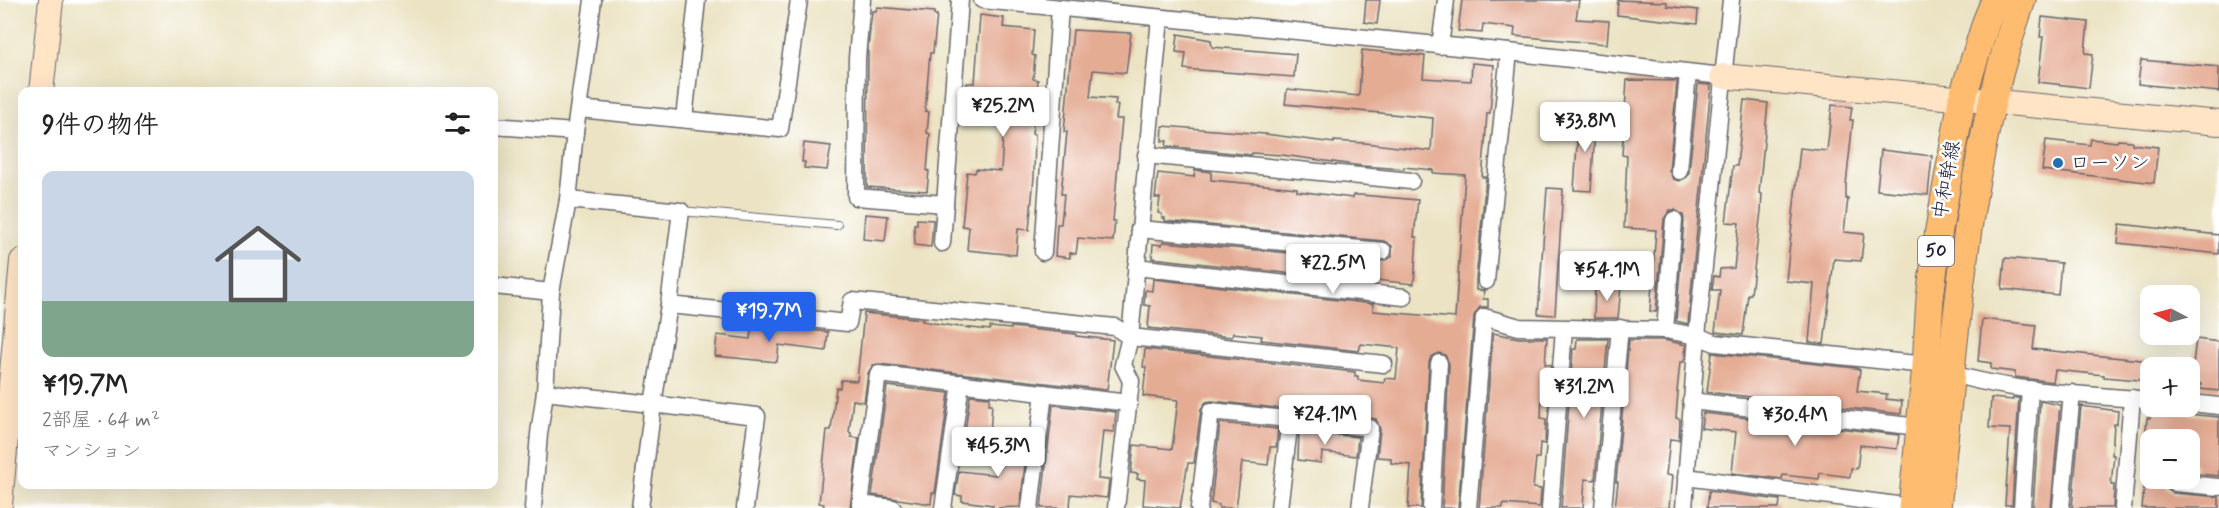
<!DOCTYPE html>
<html lang="ja">
<head>
<meta charset="utf-8">
<style>
  :root { --surface:#fff; --page:#f2f2f2; --text:#222; --muted:#767676; --accent:#2563eb }
  body { margin:0; font-family:Mynerve,"Klee One",sans-serif; background:var(--page); color:var(--text); height:100vh; display:flex; flex-direction:column; font-size:22px; white-space:nowrap }
  * { box-sizing:border-box; margin:0 }
  p { font-size:20px; color:var(--muted) }
  .icon { flex:none; width:33px; height:33px; fill:none; stroke:currentColor; stroke-width:2; stroke-linecap:round; stroke-linejoin:round }
  .map { position:relative; flex:1; overflow:hidden }
  .sheet { position:absolute; left:18px; top:87px; width:480px; height:402px; display:flex; flex-direction:column; background:var(--surface); border-radius:12px; box-shadow:0 6px 24px #0002 }
  .sheet>* { flex:none }
  .needle { width:39px; rotate:276deg }
  .tools { position:absolute; left:2140px; top:285px; display:grid; gap:12px }
  .tools a { display:grid; place-items:center; width:60px; height:60px; border-radius:12px; background:var(--surface); box-shadow:0 6px 24px #0002; font-size:30px }
  .price { position:absolute; translate:-50% -51px; padding:0 14px; border-radius:6px; background:#fff; color:#222; font-size:20px; line-height:39px; filter:drop-shadow(0 2px 3px #0008) }
  .price::after { content:''; position:absolute; left:50%; top:36px; width:18px; height:14px; margin-left:-9px; background:inherit; clip-path:polygon(0 0,100% 0,50% 100%) }
  .price.current { background:var(--accent); color:#fff }
  ul { padding:0; list-style:none }
  li { display:grid; align-content:center; gap:12px; height:318px; padding:0 24px }
  li span { display:grid; place-items:center; height:186px; border-radius:12px; color:#555 }
  li>.icon { margin-inline-start:auto }
  span .icon { width:108px; height:108px; fill:#fffc; stroke-width:1 }
  li b { font-size:26px }
  h2 { display:flex; justify-content:space-between; align-items:center; height:72px; padding:0 24px; font-size:26px }
  .map>svg:first-child { display:block }
  .building { fill:#e5ac94 }
  .lines { fill:none; stroke-linecap:round; stroke-linejoin:round }
  .lane-casing { stroke:#68666b; stroke-width:10 }
  .street-casing { stroke:#68666b; stroke-width:19 }
  .secondary-casing { stroke:#68666b; stroke-width:26 }
  .primary-casing { stroke:#68666b; stroke-width:29 }
  .lane { stroke:#fff; stroke-width:8 }
  .street { stroke:#fff; stroke-width:16 }
  .secondary { stroke:#ffe4c6; stroke-width:24 }
  .primary { stroke:#febc70; stroke-width:27 }
  .poi-dot { fill:#1f6fb2; stroke:#fff; stroke-width:2 }
  .labels { text-anchor:middle; dominant-baseline:central; stroke-width:5; stroke-linejoin:round; paint-order:stroke }
  .shield { fill:#fff; stroke:#646476; stroke-width:1.5 }
  .shield-label { font-size:18px; font-weight:bold; fill:#22223b }
  .poi-label { font-size:20px; fill:#22223b; stroke:#fff; text-anchor:start }
  .street-label { font-size:20px; fill:#22223b; stroke:#fff }
</style>
</head>
<body>
<div class="map">
<svg width="2219" height="508" viewBox="0 0 2219 508">
  <rect width="100%" height="100%" fill="#fff"/>
  <filter id="ink" filterUnits="userSpaceOnUse"><feTurbulence type="fractalNoise" baseFrequency=".0167" numOctaves="2"/><feDisplacementMap in="SourceGraphic" scale="12" xChannelSelector="R" yChannelSelector="G"/><feConvolveMatrix kernelMatrix="1 2 1 2 8 2 1 2 1" color-interpolation-filters="sRGB"/></filter>
  <filter id="wash" filterUnits="userSpaceOnUse"><feTurbulence type="fractalNoise" baseFrequency=".008" numOctaves="4" result="noise"/><feDisplacementMap in="SourceGraphic" scale="24" xChannelSelector="R" yChannelSelector="G"/><feGaussianBlur stdDeviation="1.35" result="paint"/><feColorMatrix in="noise" values="0 0 0 0 0 0 0 0 0 0 0 0 0 0 0 0 0 1.4 0 .05"/><feComposite in="paint" operator="in"/></filter>
  <g filter="url(#wash)">
    <rect width="100%" height="100%" fill="#ebe3c3"/>
    <g id="blocks">
      <g class="building">
        <polygon points="1366,0 1380,0 1377,24 1364,22"/>
        <polygon points="1462,0 1579,0 1576,19 1609,21 1607,44 1514,36 1515,28 1483,24 1482,33 1458,31"/>
        <polygon points="1618,0 1667,2 1667,6 1698,10 1697,24 1617,15"/>
        <polygon points="877,7 934,12 934,15 937,15 933,53 930,53 925,111 929,112 927,133 930,134 927,171 929,171 927,191 867,187 868,48 872,11 876,11"/>
        <polygon points="980,15 1004,18 1003,27 1034,30 1032,55 1035,56 1033,79 1038,80 1032,134 1035,134 1034,177 1029,230 1018,229 1016,255 967,250 969,227 962,226 967,172 975,173 976,169 1001,171 1004,118 964,114 967,83 975,83"/>
        <polygon points="2042,17 2088,22 2085,53 2093,54 2089,88 2038,82 2043,37 2040,37"/>
        <polygon points="1073,30 1131,33 1126,73 1093,70 1090,97 1116,99 1115,105 1118,105 1116,119 1122,119 1113,221 1115,221 1113,241 1078,238 1076,254 1070,253 1070,258 1055,256 1057,224 1061,224 1064,194 1061,194 1067,132 1064,132"/>
        <polygon points="1178,34 1211,40 1212,47 1296,54 1294,77 1184,69 1186,53 1176,52"/>
        <polygon points="1362,50 1425,56 1423,78 1471,81 1472,63 1494,65 1490,113 1487,113 1485,144 1482,177 1486,177 1476,280 1476,290 1484,291 1483,299 1488,299 1488,307 1480,307 1474,316 1458,508 1442,508 1449,364 1445,355 1439,353 1431,357 1429,362 1421,508 1408,508 1411,465 1391,463 1391,458 1377,457 1380,429 1376,419 1212,401 1206,402 1201,409 1194,463 1188,463 1180,508 1143,505 1145,480 1137,479 1138,474 1131,473 1134,445 1172,449 1178,400 1143,396 1146,367 1143,367 1145,349 1355,372 1355,376 1358,376 1358,380 1384,383 1385,378 1396,379 1399,348 1361,344 1359,351 1261,340 1262,336 1233,333 1232,337 1148,328 1150,306 1144,305 1145,292 1146,290 1152,291 1153,279 1373,304 1373,311 1455,318 1465,175 1433,173 1433,170 1404,167 1404,169 1362,166 1282,155 1252,153 1251,155 1166,146 1167,141 1162,141 1163,126 1265,134 1334,143 1334,141 1365,143 1431,151 1433,118 1285,104 1287,89 1359,96"/>
        <polygon points="2141,60 2219,67 2219,92 2138,84"/>
        <polygon points="1627,80 1677,81 1669,170 1673,179 1679,181 1687,177 1689,172 1698,84 1711,85 1688,324 1676,321 1684,221 1683,215 1675,210 1670,210 1664,219 1656,312 1650,311 1656,230 1624,228 1627,156 1622,155"/>
        <polygon points="1744,100 1768,103 1759,193 1762,194 1761,211 1751,294 1748,294 1743,335 1715,332 1720,290 1712,290 1714,276 1719,277 1720,269 1734,268 1739,223 1726,222 1733,166 1737,166"/>
        <polygon points="1832,105 1852,107 1850,120 1853,120 1846,185 1846,199 1848,199 1844,232 1864,234 1861,261 1834,259 1824,344 1809,342 1814,284 1786,281 1800,148 1827,151"/>
        <polygon points="1579,114 1596,115 1591,191 1574,190"/>
        <polygon points="2091,139 2117,142 2118,140 2132,141 2132,144 2158,147 2154,183 2042,170 2046,140 2090,145"/>
        <polygon points="804,143 831,146 827,170 804,168 805,162 802,162"/>
        <polygon points="1881,150 1932,156 1928,195 1877,190"/>
        <polygon points="1195,170 1211,172 1211,180 1297,188 1297,191 1352,198 1353,195 1361,195 1418,200 1414,237 1417,237 1414,284 1375,280 1375,283 1152,258 1153,244 1162,245 1163,242 1382,261 1392,257 1392,246 1384,241 1165,221 1165,218 1162,218 1162,214 1158,213 1160,198 1155,198 1158,173 1194,177"/>
        <polygon points="1547,188 1563,189 1555,315 1538,314"/>
        <polygon points="865,214 888,216 885,241 863,239"/>
        <polygon points="917,219 933,220 931,247 915,245 914,224 917,224"/>
        <polygon points="2120,224 2219,235 2219,254 2118,243"/>
        <polygon points="2005,258 2061,263 2058,295 2002,289"/>
        <polygon points="1595,285 1621,286 1618,318 1594,318"/>
        <polygon points="864,313 923,319 922,321 952,326 990,330 990,327 1011,329 1011,327 1076,334 1076,336 1113,340 1107,390 879,364 873,365 868,373 864,402 853,400 849,432 851,433 851,437 859,438 850,508 823,508 824,504 819,503 827,430 831,430 836,388 840,388 841,380 857,381"/>
        <polygon points="1982,319 2036,325 2033,349 2151,361 2151,381 2104,377 2104,375 2055,370 2053,382 2015,377 2015,372 1991,369 1991,363 1978,361"/>
        <polygon points="752,324 828,332 826,351 779,345 777,362 715,356 717,335 750,339"/>
        <polygon points="1493,333 1519,338 1547,338 1545,364 1551,365 1548,393 1542,392 1541,418 1546,419 1545,444 1540,443 1539,458 1536,458 1533,488 1541,489 1540,507 1503,504 1503,508 1479,508"/>
        <polygon points="1577,339 1608,339 1595,480 1585,479 1583,508 1561,508 1573,349 1576,349"/>
        <polygon points="2196,339 2219,342 2219,391 2200,389 2201,384 2190,383 2190,364 2193,364"/>
        <polygon points="1629,340 1664,340 1686,345 1684,362 1680,362 1677,392 1678,392 1676,418 1680,419 1679,440 1670,439 1666,475 1672,476 1669,508 1615,508 1618,482 1616,482"/>
        <polygon points="1712,353 1856,368 1860,370 1857,391 1887,394 1886,399 1902,401 1901,414 1707,392"/>
        <polygon points="887,386 949,393 935,493 932,493 931,504 872,495"/>
        <polygon points="970,395 990,397 989,404 992,404 989,448 963,446"/>
        <polygon points="1991,398 2013,400 2013,398 2019,398 2012,505 2005,505 2010,429 1989,428"/>
        <polygon points="2040,401 2060,405 2051,508 2033,507"/>
        <polygon points="1053,405 1116,412 1114,432 1103,431 1098,479 1109,480 1107,498 1071,494 1070,508 1041,508"/>
        <polygon points="2081,406 2118,411 2117,424 2114,424 2112,455 2114,455 2111,485 2114,485 2113,508 2072,508"/>
        <polygon points="2150,411 2219,417 2219,476 2196,474 2196,464 2190,464 2190,440 2145,440 2147,418 2150,418"/>
        <polygon points="1703,413 1899,435 1897,449 1860,445 1857,469 1851,468 1850,477 1820,473 1819,479 1783,475 1782,479 1732,473 1736,432 1701,428"/>
        <polygon points="1220,423 1278,429 1276,447 1270,447 1268,465 1242,462 1236,508 1219,508 1219,505 1211,503"/>
        <polygon points="1299,431 1358,437 1356,456 1322,452 1321,463 1298,460"/>
        <polygon points="1000,437 1028,439 1020,507 992,508 993,505 962,501 962,496 955,495 959,471 996,475"/>
        <polygon points="2145,478 2166,478 2166,488 2173,493 2219,497 2219,508 2142,508"/>
        <polygon points="1709,491 1780,500 1779,508 1707,508"/>
      </g>
    </g>
  </g>
  <g filter="url(#ink)">
    <use href="#blocks" fill-opacity="0" stroke="#68666b" stroke-width="1.5"/>
    <g class="lines">
      <g class="lane-casing">
        <polyline id="lane" points="681,211 837,225"/>
      </g>
      <g class="street-casing">
        <g id="street">
          <polyline points="862,0 857,58 856,197 945,204 960,0"/>
          <polyline points="982,0 1509,52 1722,76"/>
          <polyline points="1440,46 1446,0"/>
          <polyline points="579,109 780,129 799,0"/>
          <polyline points="684,119 697,0"/>
          <polyline points="494,126 575,132"/>
          <polyline points="1146,155 1411,181"/>
          <polyline points="1679,171 1688,73"/>
          <polyline points="568,200 681,211 669,305 848,323 852,301 1115,327 1130,337 1384,364"/>
          <polyline points="1139,229 1383,251"/>
          <polyline points="942,243 945,204"/>
          <polyline points="1043,252 1060,8"/>
          <polyline points="1136,267 1404,297"/>
          <polyline points="1486,281 1509,52"/>
          <polyline points="494,286 551,292"/>
          <polyline points="1665,330 1674,220"/>
          <polyline points="545,392 757,416 745,508"/>
          <polyline points="1691,401 1919,427"/>
          <polyline points="2190,403 2219,406"/>
          <polyline points="1686,477 1912,507"/>
          <polyline points="2175,483 2219,487"/>
          <polyline points="533,508 539,434 545,392 551,292 568,200 575,132 593,0"/>
          <polyline points="640,508 653,404 669,305"/>
          <polyline points="893,508 860,504 878,374 1129,403"/>
          <polyline points="943,508 961,383"/>
          <polyline points="1030,508 1044,393"/>
          <polyline points="1116,508 1131,381 1123,365 1130,337 1160,18"/>
          <polyline points="1199,508 1211,411 1370,428 1360,508"/>
          <polyline points="1279,508 1290,420"/>
          <polyline points="1431,508 1439,363"/>
          <path d="M1468,508L1484,317L1519,327L1665,330L1697,336L1715,343L1926,365C1995,392 2078,394 2151,400"/>
          <polyline points="1550,508 1564,329"/>
          <polyline points="1603,508 1620,328"/>
          <polyline points="1684,508 1697,336 1731,0"/>
          <polyline points="2022,508 2030,389"/>
          <polyline points="2061,508 2072,393"/>
          <polyline points="2123,508 2132,398"/>
        </g>
      </g>
      <g class="secondary-casing">
        <g id="secondary">
          <polyline points="1722,76 2219,123"/>
          <polyline points="41,92 51,0"/>
          <polyline points="0,505 22,261"/>
        </g>
      </g>
      <g class="primary-casing">
        <g id="primary">
          <polyline points="1912,508 1926,365 1930,298 1939,229 1962,99 1986,22 1995,0"/>
          <path d="M1937,508C1956,337 1964,164 2022,0"/>
        </g>
      </g>
      <use href="#lane" class="lane"/>
      <use href="#street" class="street"/>
      <use href="#secondary" class="secondary"/>
      <use href="#primary" class="primary"/>
    </g>
  </g>
  <circle class="poi-dot" cx="2058" cy="163" r="6"/>
  <g class="labels">
    <rect class="shield" x="1918" y="236" width="36" height="30" rx="4.5"/>
    <g class="shield-label">
      <text x="1936" y="251">50</text>
    </g>
    <g class="poi-label">
      <text x="2070" y="163">ローソン</text>
    </g>
    <g class="street-label">
      <text transform="translate(1947 180) rotate(-80)">中和幹線</text>
    </g>
  </g>
</svg>
<div class="tools">
<a><svg class="needle" viewBox="-14 -14 28 28"><path d="M0-13l5 13h-10z" fill="#e53935"/><path d="M0 13l5-13h-10z" fill="#767676"/></svg></a>
<a>+</a>
<a>−</a>
</div>
<b class="price" style="left:1003px;top:138px">¥25.2M</b>
<b class="price" style="left:1585px;top:153px">¥33.8M</b>
<b class="price" style="left:1333px;top:295px">¥22.5M</b>
<b class="price" style="left:1607px;top:302px">¥54.1M</b>
<b class="price current" style="left:769px;top:343px">¥19.7M</b>
<b class="price" style="left:1584px;top:419px">¥31.2M</b>
<b class="price" style="left:1325px;top:446px">¥24.1M</b>
<b class="price" style="left:1795px;top:447px">¥30.4M</b>
<b class="price" style="left:998px;top:478px">¥45.3M</b>
<section class="sheet">
<h2>9件の物件<svg class="icon" aria-label="filters" viewBox="0 0 24 24"><path d="M4 7h16M4 17h16"/><circle cx="9" cy="7" r="2"/><circle cx="15" cy="17" r="2"/></svg></h2>
<ul>
<li><span style="background:linear-gradient(#c9d6e8 70%,#7fa58c 0)"><svg class="icon" aria-label="home" viewBox="0 0 24 24"><path d="M3 11l9-7 9 7M6 9v11h12V9"/></svg></span><div><b>¥19.7M</b><p>2部屋 · 64 m²</p><p>マンション</p></div></li>
</ul>
</section>
</div>
</body>
</html>
